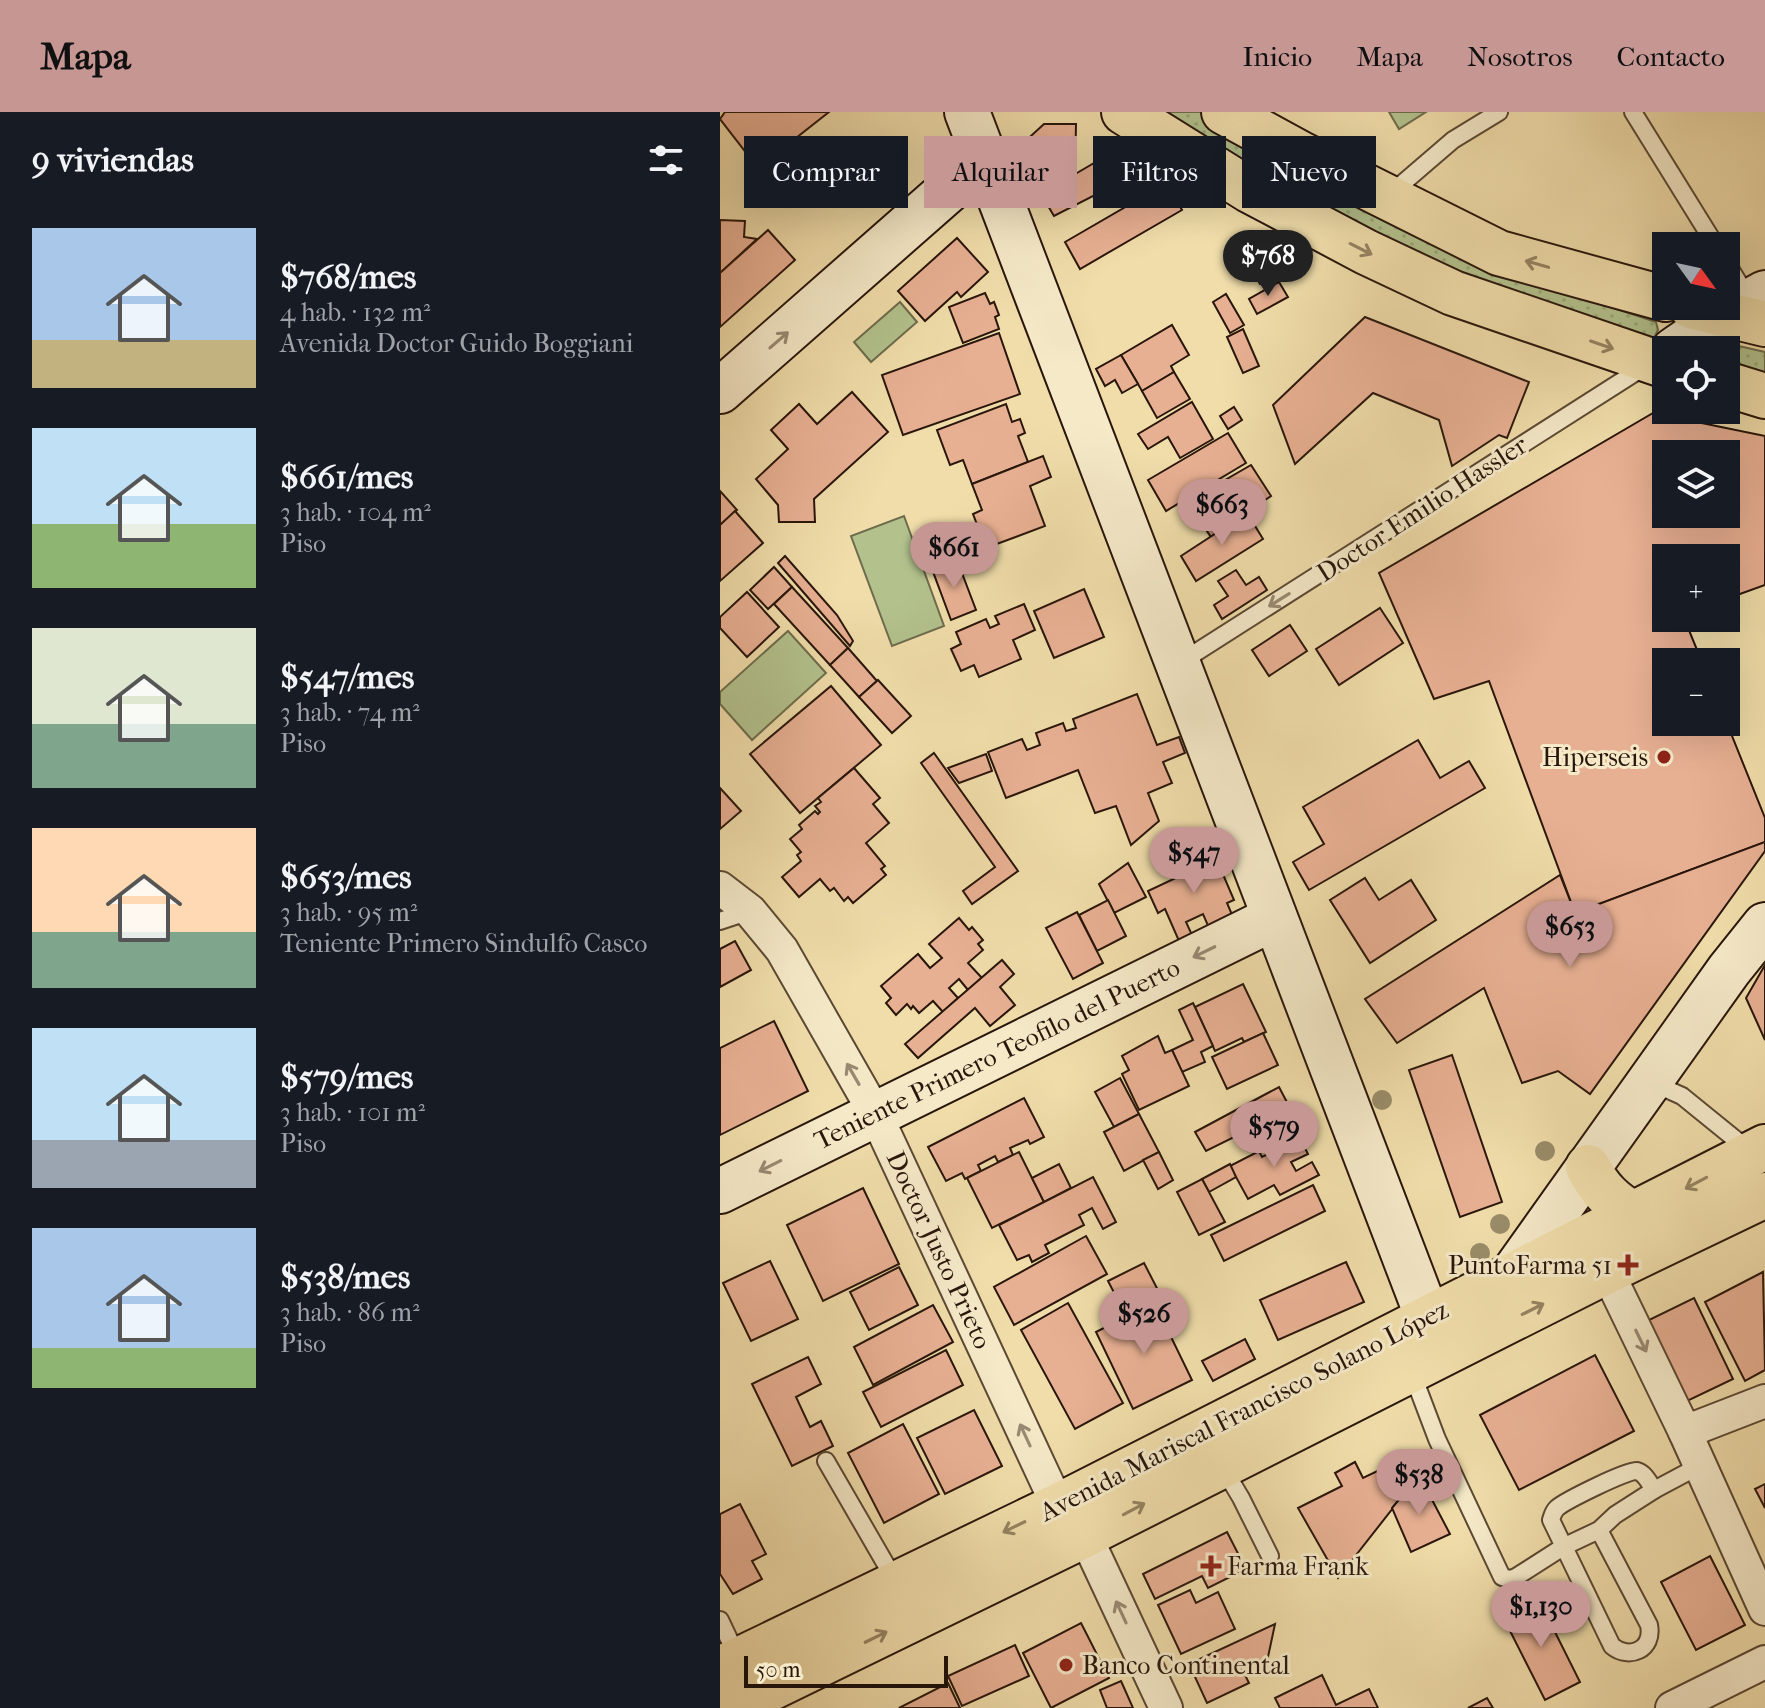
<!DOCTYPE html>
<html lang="es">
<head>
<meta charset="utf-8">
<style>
  :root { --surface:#171b24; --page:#20242c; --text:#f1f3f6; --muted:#9ea1a6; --accent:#c59692 }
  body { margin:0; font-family:"IM FELL French Canon",serif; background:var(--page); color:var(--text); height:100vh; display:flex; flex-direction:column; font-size:30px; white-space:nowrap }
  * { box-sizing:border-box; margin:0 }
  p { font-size:26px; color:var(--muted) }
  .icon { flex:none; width:44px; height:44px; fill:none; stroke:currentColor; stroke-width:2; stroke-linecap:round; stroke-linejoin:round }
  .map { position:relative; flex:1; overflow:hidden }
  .drawer { display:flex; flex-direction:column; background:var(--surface); width:720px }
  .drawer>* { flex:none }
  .top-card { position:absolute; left:24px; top:24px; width:760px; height:72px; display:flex; gap:16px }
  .needle { width:52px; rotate:123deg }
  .controls { position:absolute; left:932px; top:120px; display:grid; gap:16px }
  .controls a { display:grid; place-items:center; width:88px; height:88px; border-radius:0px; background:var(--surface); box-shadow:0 8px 32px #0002; font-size:40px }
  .scale { position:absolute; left:24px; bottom:20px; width:204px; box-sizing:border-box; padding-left:8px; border:4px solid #29160b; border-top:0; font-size:22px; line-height:28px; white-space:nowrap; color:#29160b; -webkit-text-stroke:6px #f5e9c8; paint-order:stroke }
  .price { position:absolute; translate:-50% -68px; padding:0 18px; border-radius:28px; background:var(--accent); color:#111; font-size:26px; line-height:52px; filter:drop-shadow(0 2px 4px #0008) }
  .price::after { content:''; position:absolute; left:50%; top:48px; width:24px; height:18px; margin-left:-12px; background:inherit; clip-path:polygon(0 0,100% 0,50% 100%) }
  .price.active { background:#222; color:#fff }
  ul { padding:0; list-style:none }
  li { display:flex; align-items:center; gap:24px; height:200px; padding:0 32px }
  li span { display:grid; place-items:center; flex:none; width:224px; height:160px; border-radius:0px; color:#555 }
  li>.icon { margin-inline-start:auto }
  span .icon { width:96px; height:96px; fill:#fffc; stroke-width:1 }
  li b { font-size:34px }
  h2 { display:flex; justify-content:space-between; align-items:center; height:96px; padding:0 32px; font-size:34px }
  .chip { padding:0 28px; border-radius:0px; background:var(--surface); box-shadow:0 8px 32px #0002; font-size:28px; line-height:72px }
  .chip.active { background:var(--accent); color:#111 }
  header { display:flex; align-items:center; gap:48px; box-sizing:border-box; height:112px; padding:0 40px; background:var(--accent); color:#111 }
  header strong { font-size:38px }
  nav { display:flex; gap:44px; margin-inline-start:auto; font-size:28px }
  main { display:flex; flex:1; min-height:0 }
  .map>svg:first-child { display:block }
  .grass { fill:url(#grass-dots); stroke:#6e6c4c; stroke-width:2 }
  .park { fill:#b3c28d; stroke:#6e6c4c; stroke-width:2 }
  .building { fill:#e8b093; stroke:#29160b; stroke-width:2; fill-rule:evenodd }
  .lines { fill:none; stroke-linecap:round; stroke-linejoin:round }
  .lane-casing { stroke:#5b4833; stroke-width:20 }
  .street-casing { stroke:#5b4833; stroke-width:36 }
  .secondary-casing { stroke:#29160b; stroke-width:48 }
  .primary-casing { stroke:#29160b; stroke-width:48 }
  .highway-casing { stroke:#29160b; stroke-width:48 }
  .lane { stroke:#f5e9c8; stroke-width:16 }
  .street { stroke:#f5e9c8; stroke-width:32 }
  .secondary { stroke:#f5e9c8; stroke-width:44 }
  .primary { stroke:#f0ddaa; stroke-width:44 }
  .highway { stroke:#f0ddaa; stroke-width:44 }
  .tree { fill:#998c68 }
  .oneway { stroke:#968362 }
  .oneway2 { stroke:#998a73 }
  .poi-dot { fill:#8f2418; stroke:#f5e9c8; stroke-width:3 }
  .labels { text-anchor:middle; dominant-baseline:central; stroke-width:6; stroke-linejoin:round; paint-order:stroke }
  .street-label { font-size:26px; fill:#29160b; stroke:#f5e9c8 }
  .poi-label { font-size:26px; fill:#29160b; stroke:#f5e9c8; text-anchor:end }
</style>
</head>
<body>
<header>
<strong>Mapa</strong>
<nav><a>Inicio</a><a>Mapa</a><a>Nosotros</a><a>Contacto</a></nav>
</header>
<main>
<section class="drawer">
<h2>9 viviendas<svg class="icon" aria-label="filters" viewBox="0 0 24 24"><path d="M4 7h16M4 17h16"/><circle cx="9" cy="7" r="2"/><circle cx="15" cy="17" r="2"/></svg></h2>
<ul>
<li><span style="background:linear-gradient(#a9c7e8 70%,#c2b280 0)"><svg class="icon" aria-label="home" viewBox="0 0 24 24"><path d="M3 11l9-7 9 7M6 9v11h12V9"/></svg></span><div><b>$768/mes</b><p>4 hab. · 132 m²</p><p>Avenida Doctor Guido Boggiani</p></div></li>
<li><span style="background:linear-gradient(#bfe0f5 60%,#8fb573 0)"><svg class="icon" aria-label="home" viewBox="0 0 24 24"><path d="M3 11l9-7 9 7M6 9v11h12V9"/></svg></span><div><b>$661/mes</b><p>3 hab. · 104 m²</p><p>Piso</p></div></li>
<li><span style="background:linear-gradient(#dfe7d0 60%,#7fa58c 0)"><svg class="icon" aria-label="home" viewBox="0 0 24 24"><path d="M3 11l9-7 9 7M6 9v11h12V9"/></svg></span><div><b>$547/mes</b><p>3 hab. · 74 m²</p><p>Piso</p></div></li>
<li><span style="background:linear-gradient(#ffd9b3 65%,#7fa58c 0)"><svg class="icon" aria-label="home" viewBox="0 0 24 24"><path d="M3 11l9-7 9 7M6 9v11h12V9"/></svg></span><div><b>$653/mes</b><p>3 hab. · 95 m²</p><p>Teniente Primero Sindulfo Casco</p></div></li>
<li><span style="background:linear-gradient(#bfe0f5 70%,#9aa5b1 0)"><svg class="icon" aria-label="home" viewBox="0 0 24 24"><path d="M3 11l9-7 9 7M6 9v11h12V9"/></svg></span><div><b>$579/mes</b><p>3 hab. · 101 m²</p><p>Piso</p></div></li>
<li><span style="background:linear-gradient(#a9c7e8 75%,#8fb573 0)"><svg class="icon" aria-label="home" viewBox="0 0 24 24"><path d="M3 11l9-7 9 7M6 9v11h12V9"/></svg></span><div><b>$538/mes</b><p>3 hab. · 86 m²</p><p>Piso</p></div></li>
</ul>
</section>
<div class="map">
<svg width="1045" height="1596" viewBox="0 0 1045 1596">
  <defs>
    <pattern id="grass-dots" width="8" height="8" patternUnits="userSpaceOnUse" patternTransform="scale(2)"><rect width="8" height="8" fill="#b3c28d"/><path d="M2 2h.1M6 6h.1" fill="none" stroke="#9aa678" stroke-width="1.8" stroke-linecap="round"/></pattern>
  </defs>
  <rect width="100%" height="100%" fill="#f0ddaa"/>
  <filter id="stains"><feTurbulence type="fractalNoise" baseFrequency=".0025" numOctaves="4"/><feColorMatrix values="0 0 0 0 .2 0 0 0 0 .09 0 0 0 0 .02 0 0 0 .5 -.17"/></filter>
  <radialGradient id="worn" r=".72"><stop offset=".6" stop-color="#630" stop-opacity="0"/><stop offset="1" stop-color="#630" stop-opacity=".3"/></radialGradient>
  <g class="grass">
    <polygon points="435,0 481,0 535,32 818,171 936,210 938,218 933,228 713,155 523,54"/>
    <polygon points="997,229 1045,240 1045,266 1006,257 1006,238 986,238"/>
  </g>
  <g class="park">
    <polygon points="669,0 706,0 679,17"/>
    <polygon points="180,190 197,210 151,250 134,230"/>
    <polygon points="184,404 224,514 172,534 131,424"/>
    <polygon points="68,519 106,561 32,628 0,592 0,580"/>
  </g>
  <g class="building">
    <polygon points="5,0 109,0 38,56 0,7"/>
    <polygon points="324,12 356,12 355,60 342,61 343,69 311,85 310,72 316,70 319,55 301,33"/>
    <polygon points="400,31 434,53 334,104 321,82 386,44 384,41"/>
    <polygon points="447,71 462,98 360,157 345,130"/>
    <polygon points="0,108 25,109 24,125 37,127 0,161"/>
    <polygon points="48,118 75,148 0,215 0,161"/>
    <polygon points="564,125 578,150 540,172 526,147"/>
    <polygon points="237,126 268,160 241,185 237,180 205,209 178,179"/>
    <polygon points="559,170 568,185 537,202 529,187"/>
    <polygon points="265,181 270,192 274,190 279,203 275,205 279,217 243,231 229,195"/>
    <polygon points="506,182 524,213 510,221 493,190"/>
    <polygon points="645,205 809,270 787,326 779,323 732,354 719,308 653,281 575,352 553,293"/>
    <polygon points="452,213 469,243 451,254 454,260 422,279 401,243"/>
    <polygon points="523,217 539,254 523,261 507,225"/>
    <polygon points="279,221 300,282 183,323 162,263"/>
    <polygon points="401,243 418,272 402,281 395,268 385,274 376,257"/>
    <polygon points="454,260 470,287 437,306 422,279"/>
    <polygon points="132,280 168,320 94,387 95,410 59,410 58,393 36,367 68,337 51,318 79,292 97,312"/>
    <polygon points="472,290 493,327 460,346 448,325 428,337 418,322"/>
    <polygon points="286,292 292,310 300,307 305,321 298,324 308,350 252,372 243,348 230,353 217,318"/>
    <polygon points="514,295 522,308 508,317 500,304"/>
    <path d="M933,301L1045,324V473L1006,487V446H946V506H964L982,550H946V610L1006,609L1045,706V730L855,801L769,569L714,587L659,461ZM946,342H1006V402H946Z"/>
    <polygon points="508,321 526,351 446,399 428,368"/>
    <polygon points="323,344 331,365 310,374 325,414 266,436 253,402 262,398 252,372"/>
    <polygon points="531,353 551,384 491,425 467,390"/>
    <polygon points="0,379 17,398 0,413"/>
    <polygon points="15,399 43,431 0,469 0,413"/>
    <polygon points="527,401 543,427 476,469 461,444"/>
    <polygon points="65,444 117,503 133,529 130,534 58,451"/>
    <polygon points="237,448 256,498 231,508 212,457"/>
    <polygon points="54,455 72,475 48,497 30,478"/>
    <polygon points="516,458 526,473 539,465 547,478 502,507 494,493 508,484 498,469"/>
    <polygon points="72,475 128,536 110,553 54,492"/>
    <polygon points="364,477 384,525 334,546 314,499"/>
    <polygon points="27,480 59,515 27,545 0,516 0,505"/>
    <polygon points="304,492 315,518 293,528 301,547 259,565 254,553 241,559 231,537 241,532 236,520 266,507 270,516 279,512 275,504"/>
    <polygon points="660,496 683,531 619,573 596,537"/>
    <polygon points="570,513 587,539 549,564 532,538"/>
    <polygon points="128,536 157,569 139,585 110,553"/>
    <polygon points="158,568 191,604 172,621 139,585"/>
    <polygon points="111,574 161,633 80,701 30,642"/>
    <polygon points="417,582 437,633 459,625 465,641 443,650 452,671 428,681 439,709 411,733 396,694 375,701 358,658 286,686 268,640 302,627 307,638 320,633 316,621 343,611 346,619 356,616 353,607"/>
    <polygon points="698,628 720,666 749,649 765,676 589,778 573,750 604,732 583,695"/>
    <polygon points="214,641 298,759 252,792 243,779 275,755 201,651"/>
    <polygon points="266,642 272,659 239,671 228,656"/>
    <polygon points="134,656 160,686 153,692 169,711 146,731 165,754 161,757 166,763 133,791 128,785 124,789 114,776 110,779 100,767 79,785 62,765 81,749 77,743 81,740 70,727 82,717 79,713 95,699 98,702 100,700 95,694 101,690 98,686"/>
    <polygon points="0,676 21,699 0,717"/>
    <polygon points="1045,730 1045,739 870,982 838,959 802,971 764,876 677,931 645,887 840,763 855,801"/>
    <polygon points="484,739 488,749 496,746 514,788 507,791 513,805 489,816 483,802 466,810 472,823 459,829 445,797 438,801 428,779 460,764 455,752"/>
    <polygon points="408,751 426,785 394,801 379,772"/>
    <polygon points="645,766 659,788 691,768 716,808 650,851 610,788"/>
    <polygon points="388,788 406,824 377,839 359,803"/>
    <polygon points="357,800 383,851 353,867 326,816"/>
    <polygon points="239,806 249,818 252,815 263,828 258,832 263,838 248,851 262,866 248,878 239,867 229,876 238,886 223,900 213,889 199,901 193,894 191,897 187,892 176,903 166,891 171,886 161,874 198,842 210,856 222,846 209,832"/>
    <polygon points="15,829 31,858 0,875 0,837"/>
    <polygon points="282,848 294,862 280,875 295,893 270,914 255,896 198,946 185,932"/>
    <polygon points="1045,853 1045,928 1026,886"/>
    <polygon points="523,872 546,920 524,930 522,926 495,939 475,895"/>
    <polygon points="473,891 493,934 481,940 485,950 462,960 452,938 473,928 459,898"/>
    <polygon points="54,909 88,979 0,1023 0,936"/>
    <polygon points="543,921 558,953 507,977 492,945"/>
    <polygon points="438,924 445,941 452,938 469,974 419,998 402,962 409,958 402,944"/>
    <polygon points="732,943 782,1090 740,1105 689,958"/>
    <polygon points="400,966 419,1002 394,1015 375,980"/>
    <polygon points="559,975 580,1015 560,1025 557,1017 524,1035 518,1023 486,1039 475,1020"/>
    <polygon points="304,986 324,1025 310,1032 308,1028 290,1036 293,1043 278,1050 275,1044 258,1053 261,1059 245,1067 242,1061 226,1069 208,1035"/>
    <polygon points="419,1002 439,1040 404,1059 384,1020"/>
    <polygon points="577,1021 588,1042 571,1050 576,1059 592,1050 599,1063 560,1083 554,1073 528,1087 510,1054 539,1039 542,1045 554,1039 551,1035"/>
    <polygon points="299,1040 324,1090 272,1116 247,1066"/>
    <polygon points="439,1040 453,1068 438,1077 423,1048"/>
    <polygon points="339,1052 351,1076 324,1090 312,1066"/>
    <polygon points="510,1052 516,1065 489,1080 482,1067"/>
    <polygon points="373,1065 396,1110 383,1117 372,1096 359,1103 364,1113 325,1133 329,1141 312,1150 309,1143 297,1148 279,1113"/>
    <polygon points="482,1067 505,1110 479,1123 457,1080"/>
    <polygon points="593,1073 605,1099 504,1149 491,1123"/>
    <polygon points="143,1076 179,1152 103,1189 67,1113"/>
    <polygon points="366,1124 387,1162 294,1213 274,1175"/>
    <polygon points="50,1149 78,1207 31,1229 3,1171"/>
    <polygon points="626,1150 644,1190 558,1228 540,1188"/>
    <polygon points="424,1151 442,1186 406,1204 388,1169"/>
    <polygon points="179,1155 198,1193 149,1218 130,1180"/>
    <polygon points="1043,1160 1045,1258 1025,1269 985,1190"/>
    <polygon points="974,1186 1013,1267 965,1290 927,1209"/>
    <polygon points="434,1190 472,1268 413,1297 376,1220"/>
    <polygon points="348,1191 403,1291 355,1317 301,1218"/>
    <polygon points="213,1193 233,1230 153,1273 134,1235"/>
    <polygon points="525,1227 535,1247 493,1269 482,1249"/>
    <polygon points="226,1238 243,1273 161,1315 143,1280"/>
    <polygon points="875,1243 914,1319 799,1378 760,1303"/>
    <polygon points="88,1245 101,1272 76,1285 90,1315 101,1309 113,1334 72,1354 32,1272"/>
    <polygon points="254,1298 282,1354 225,1382 197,1326"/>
    <polygon points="183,1312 219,1382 164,1411 128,1341"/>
    <polygon points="689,1344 699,1363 618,1466 578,1396 622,1374 615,1361 635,1350 643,1366"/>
    <polygon points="699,1363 730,1422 691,1440 672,1396"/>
    <polygon points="1045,1372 1045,1396 1035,1377"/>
    <polygon points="20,1392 46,1442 32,1449 42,1467 13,1482 0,1462 0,1402"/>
    <polygon points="507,1420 526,1457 488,1476 482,1464 435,1487 423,1462"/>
    <polygon points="990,1444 1025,1513 976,1538 941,1470"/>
    <polygon points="470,1478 476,1491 498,1480 515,1517 461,1542 438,1493"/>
    <polygon points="818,1486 860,1570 825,1588 782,1503"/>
    <polygon points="361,1511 389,1566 331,1596 303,1541"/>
    <polygon points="555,1512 548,1545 522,1557 529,1571 487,1591 469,1552"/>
    <polygon points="295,1533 309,1564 242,1594 228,1564"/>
    <polygon points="602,1563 616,1593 649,1577 658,1596 560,1596 555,1586"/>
    <polygon points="401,1569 413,1596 387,1596 380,1578"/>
    <polygon points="228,1571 240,1596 179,1596"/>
    <polygon points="767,1586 773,1596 748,1596"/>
  </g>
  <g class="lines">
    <g class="lane-casing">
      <g id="lane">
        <polyline points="913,0 996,134"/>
        <polyline points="669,83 733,28 779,0"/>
        <polyline points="1006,150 1029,188"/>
        <polyline points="461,550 927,253"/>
        <polyline points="0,809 30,799"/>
        <polyline points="933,971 962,984 1031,1040"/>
        <path d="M692,1261L717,1327L782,1465L790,1467L796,1465L843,1435L879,1418L895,1403L934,1378C930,1372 925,1361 917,1359C909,1357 845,1389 837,1396C833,1400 833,1402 831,1408L892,1534C909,1548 934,1538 929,1513L879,1418"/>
        <polyline points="106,1349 176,1470"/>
        <polyline points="502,1354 521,1386 550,1444"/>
        <polyline points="934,1378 979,1354"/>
        <polyline points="0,1508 18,1546"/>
      </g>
    </g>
    <g class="street-casing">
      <g id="street">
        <polyline points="0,776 30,799 62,838 155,1001 338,1394"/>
        <polyline points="887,1159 965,1320 1045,1497"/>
        <polyline points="965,1320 1045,1289"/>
        <polyline points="365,1423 446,1596"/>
        <polyline points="952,1596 1045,1550"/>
      </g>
    </g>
    <g class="secondary-casing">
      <g id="secondary">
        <polyline points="247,0 708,1206"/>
        <polyline points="954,238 1005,203 1045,181"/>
        <polyline points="0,279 264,47"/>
        <polyline points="0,1079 554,806"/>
        <polyline points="784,1174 1009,858 1045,813"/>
      </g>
    </g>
    <g class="primary-casing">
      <g id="primary">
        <polyline points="404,0 529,78 646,140 733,181 946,254"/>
        <polyline points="504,0 583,43 779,141 946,187"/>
        <polyline points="971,194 1045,212"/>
        <polyline points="1006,272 1045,284"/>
      </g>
    </g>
    <g class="highway-casing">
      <g id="highway">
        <path d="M868,1055C879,1077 893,1091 915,1103"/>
        <polyline points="0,1557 338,1394 1045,1035"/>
        <polyline points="10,1596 365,1423 887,1159 1045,1083"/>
      </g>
    </g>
    <use href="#lane" class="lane"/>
    <use href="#street" class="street"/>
    <use href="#secondary" class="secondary"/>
    <use href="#primary" class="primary"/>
    <use href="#highway" class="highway"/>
  </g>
  <g class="tree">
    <circle cx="662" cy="988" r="10"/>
    <circle cx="825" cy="1039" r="10"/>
    <circle cx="780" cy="1112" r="10"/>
    <circle cx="760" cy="1141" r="10"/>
  </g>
  <defs><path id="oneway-shaft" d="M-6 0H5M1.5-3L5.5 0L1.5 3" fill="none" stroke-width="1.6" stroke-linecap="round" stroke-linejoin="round" transform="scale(2)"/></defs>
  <g class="oneway">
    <use href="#oneway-shaft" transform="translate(641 137) rotate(27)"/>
    <use href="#oneway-shaft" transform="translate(817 152) rotate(-164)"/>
    <use href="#oneway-shaft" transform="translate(882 233) rotate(19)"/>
    <use href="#oneway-shaft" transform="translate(976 1071) rotate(152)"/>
    <use href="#oneway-shaft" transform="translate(813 1197) rotate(-27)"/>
    <use href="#oneway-shaft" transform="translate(414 1397) rotate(-28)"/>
    <use href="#oneway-shaft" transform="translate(294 1415) rotate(154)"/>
    <use href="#oneway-shaft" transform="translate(156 1525) rotate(-26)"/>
  </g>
  <g class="oneway2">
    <use href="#oneway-shaft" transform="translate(59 228) rotate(-41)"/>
    <use href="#oneway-shaft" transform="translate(559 488) rotate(148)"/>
    <use href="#oneway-shaft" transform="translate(484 840) rotate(154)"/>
    <use href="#oneway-shaft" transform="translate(133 962) rotate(-120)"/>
    <use href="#oneway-shaft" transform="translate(50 1054) rotate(153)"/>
    <use href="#oneway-shaft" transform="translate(921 1229) rotate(64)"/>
    <use href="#oneway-shaft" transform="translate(305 1323) rotate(-115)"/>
    <use href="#oneway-shaft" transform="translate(401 1500) rotate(-115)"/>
  </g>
  <g class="poi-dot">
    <circle cx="944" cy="645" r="8"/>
    <path d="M904 1141h8v8h8v8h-8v8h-8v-8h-8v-8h8z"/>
    <path d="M487 1442h8v8h8v8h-8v8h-8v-8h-8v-8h8z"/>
    <circle cx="346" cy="1553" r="8"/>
  </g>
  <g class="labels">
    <g class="street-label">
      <text transform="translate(702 397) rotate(-33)">Doctor Emilio Hassler</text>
      <text transform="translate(277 942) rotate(-26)">Teniente Primero Teofilo del Puerto</text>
      <text transform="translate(219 1138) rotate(65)">Doctor Justo Prieto</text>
      <text transform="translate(524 1299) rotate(-27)">Avenida Mariscal Francisco Solano López</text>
    </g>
    <g class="poi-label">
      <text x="928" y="645">Hiperseis</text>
      <text x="892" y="1153">PuntoFarma 51</text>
      <text x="507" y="1454" text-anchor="start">Farma Frank</text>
      <text x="362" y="1553" text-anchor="start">Banco Continental</text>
    </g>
  </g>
  <rect width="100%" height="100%" filter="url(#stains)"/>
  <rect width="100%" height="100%" fill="url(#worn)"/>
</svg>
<div class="controls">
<a><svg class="needle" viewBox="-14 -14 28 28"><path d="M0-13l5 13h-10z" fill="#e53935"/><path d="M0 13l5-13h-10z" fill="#9ea1a6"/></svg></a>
<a><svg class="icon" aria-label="locate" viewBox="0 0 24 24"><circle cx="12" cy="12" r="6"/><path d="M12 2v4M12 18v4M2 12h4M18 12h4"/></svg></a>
<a><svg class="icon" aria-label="layers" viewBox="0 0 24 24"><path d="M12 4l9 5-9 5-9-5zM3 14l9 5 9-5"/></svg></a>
<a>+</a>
<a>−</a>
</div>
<div class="scale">50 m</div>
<b class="price active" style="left:548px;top:186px">$768</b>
<b class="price" style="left:502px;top:435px">$663</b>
<b class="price" style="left:234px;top:478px">$661</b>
<b class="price" style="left:474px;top:783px">$547</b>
<b class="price" style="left:850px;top:857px">$653</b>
<b class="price" style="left:554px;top:1057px">$579</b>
<b class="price" style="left:424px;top:1244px">$526</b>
<b class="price" style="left:699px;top:1405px">$538</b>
<b class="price" style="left:821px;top:1537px">$1,130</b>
<div class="top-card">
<a class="chip">Comprar</a>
<a class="chip active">Alquilar</a>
<a class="chip">Filtros</a>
<a class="chip">Nuevo</a>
</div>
</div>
</main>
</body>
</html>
